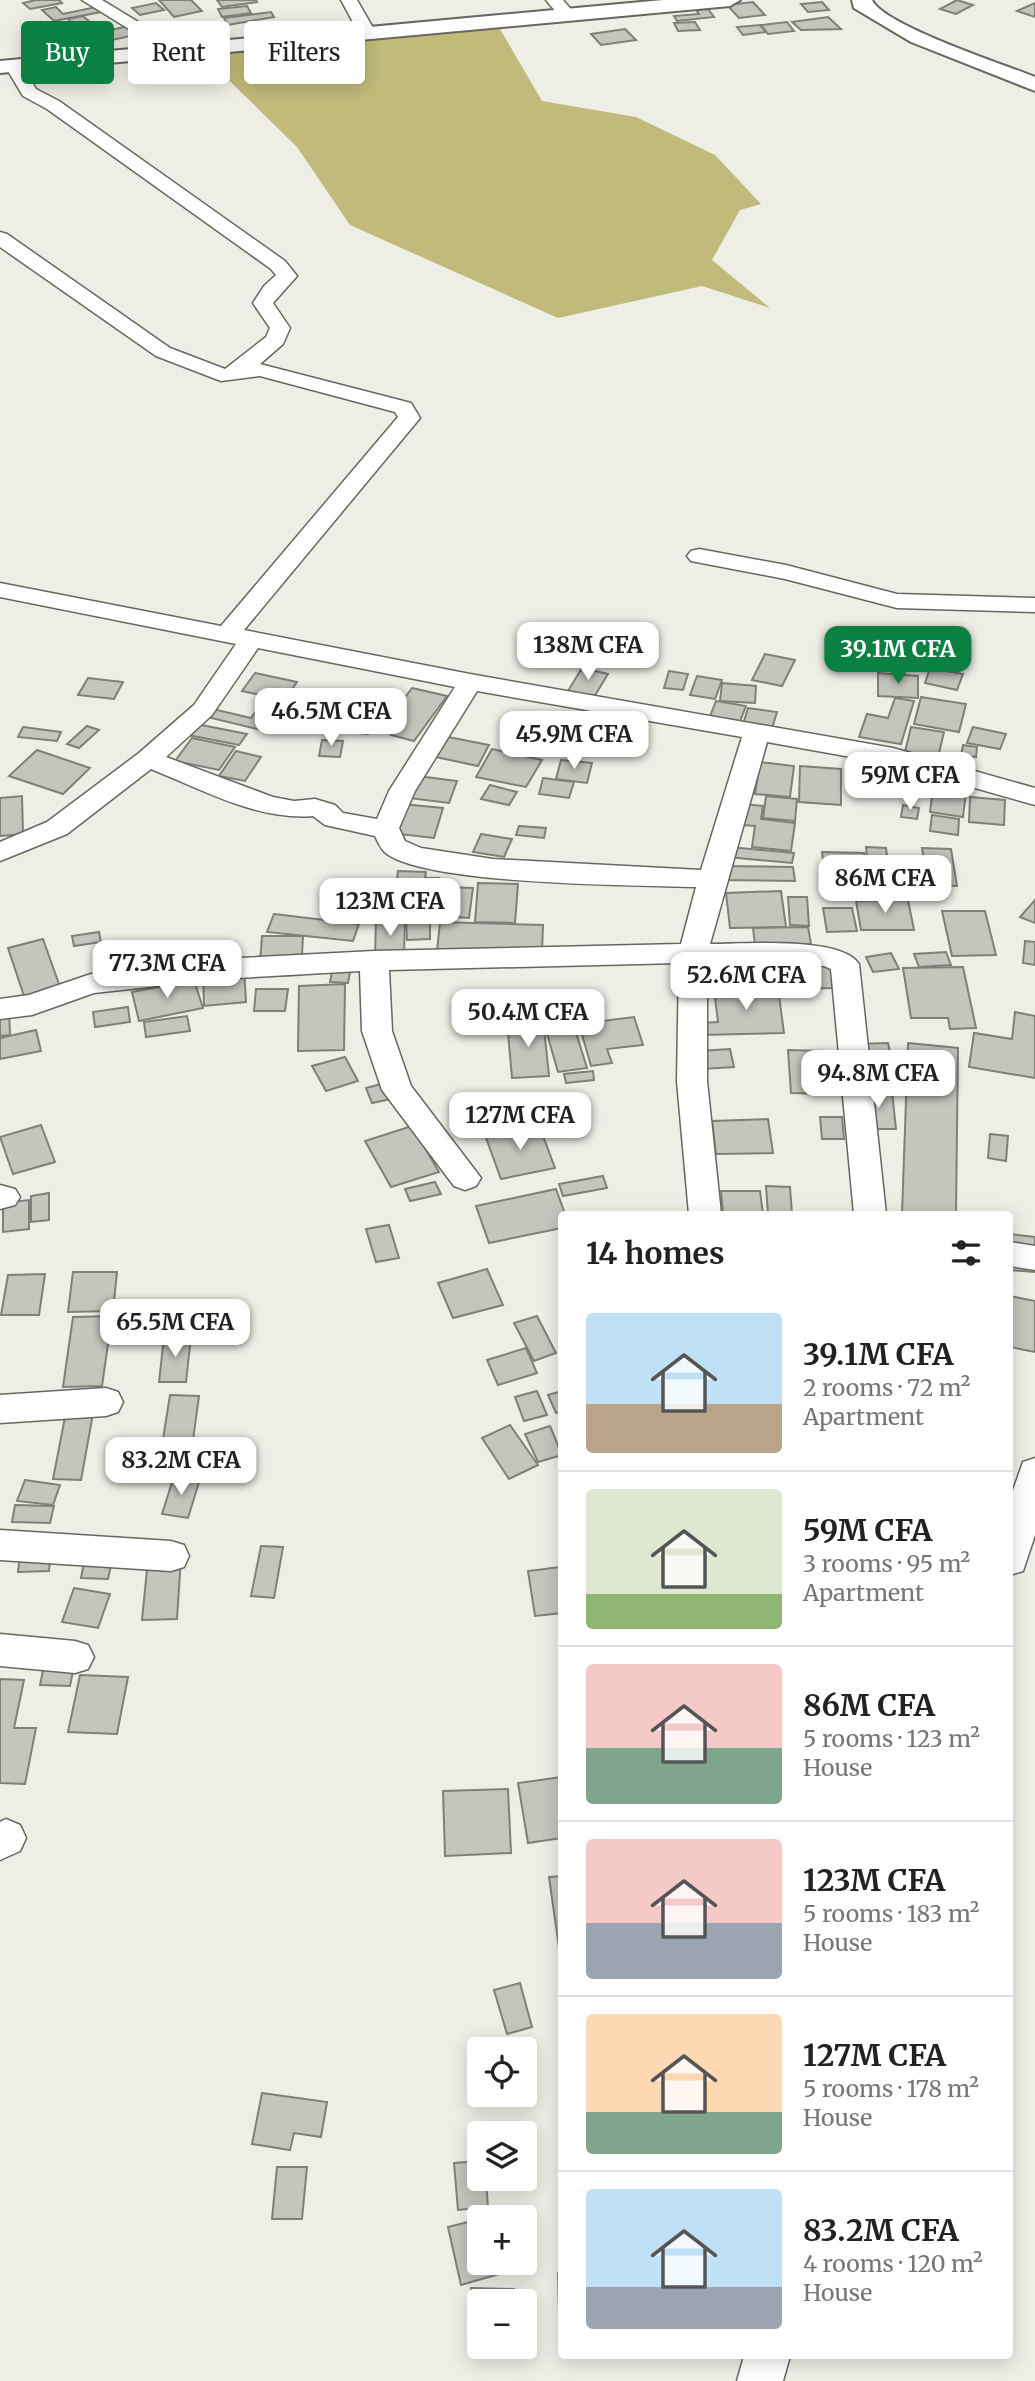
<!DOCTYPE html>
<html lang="en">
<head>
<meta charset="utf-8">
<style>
  :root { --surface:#fff; --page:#f6f6f6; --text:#222; --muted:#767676; --line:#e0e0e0; --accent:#0b8043 }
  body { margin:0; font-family:Merriweather,serif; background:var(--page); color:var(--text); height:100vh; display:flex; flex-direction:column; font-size:26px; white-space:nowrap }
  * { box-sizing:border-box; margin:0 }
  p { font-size:23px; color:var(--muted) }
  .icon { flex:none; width:38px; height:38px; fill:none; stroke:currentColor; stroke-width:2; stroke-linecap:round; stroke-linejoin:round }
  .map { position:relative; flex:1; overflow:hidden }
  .side { position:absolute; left:558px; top:1211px; width:455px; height:1148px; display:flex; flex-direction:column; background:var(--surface); border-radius:7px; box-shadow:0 4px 18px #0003 }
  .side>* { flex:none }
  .top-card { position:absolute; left:21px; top:21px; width:432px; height:63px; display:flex; gap:14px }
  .controls { position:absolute; left:467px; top:2037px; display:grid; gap:14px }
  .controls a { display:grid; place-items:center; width:70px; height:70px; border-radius:7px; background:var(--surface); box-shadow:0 4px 18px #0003; font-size:35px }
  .price { position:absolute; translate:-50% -60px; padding:0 16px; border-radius:14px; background:#fff; color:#222; font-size:23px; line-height:46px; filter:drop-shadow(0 2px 4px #0008) }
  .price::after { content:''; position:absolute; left:50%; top:42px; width:21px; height:16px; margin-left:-10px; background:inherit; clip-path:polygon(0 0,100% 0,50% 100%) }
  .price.current { background:var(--accent); color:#fff }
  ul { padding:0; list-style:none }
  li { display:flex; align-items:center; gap:21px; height:175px; padding:0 28px }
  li+li { border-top:2px solid var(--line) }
  li span { display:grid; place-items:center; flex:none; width:196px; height:140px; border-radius:7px; color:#555 }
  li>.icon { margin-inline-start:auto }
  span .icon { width:84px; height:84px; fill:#fffc; stroke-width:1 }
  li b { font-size:30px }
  h2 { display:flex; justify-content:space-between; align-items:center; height:84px; padding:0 28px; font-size:30px }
  .tag { padding:0 24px; border-radius:7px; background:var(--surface); box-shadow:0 4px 18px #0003; font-size:24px; line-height:63px }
  .tag.current { background:var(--accent); color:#fff }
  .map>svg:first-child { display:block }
  .forest { fill:#c0bb7a }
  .building { fill:#c6c5bd; stroke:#807f78; stroke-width:2 }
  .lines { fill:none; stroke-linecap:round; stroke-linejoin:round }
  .minor-casing { stroke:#676760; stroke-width:3 }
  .tertiary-casing { stroke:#676760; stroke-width:4 }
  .minor { fill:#fff; fill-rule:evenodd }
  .tertiary { fill:#fff; fill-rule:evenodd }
</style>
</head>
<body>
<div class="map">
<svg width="1035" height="2381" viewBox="0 0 1035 2381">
  <rect width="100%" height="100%" fill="#efeee6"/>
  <polygon class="forest" points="518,20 500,29 542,101 636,117 715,155 761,204 740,210 712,260 770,308 702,286 558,318 350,225 297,147 201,53"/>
  <g class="building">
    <polygon points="36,0 59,0 62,3 30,9 23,3"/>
    <polygon points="159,0 191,0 202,11 174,17"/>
    <polygon points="217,0 256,0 257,2 222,7"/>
    <polygon points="957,0 973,5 956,14 940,9"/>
    <polygon points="753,2 765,15 739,18 727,5"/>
    <polygon points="822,2 829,10 808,12 801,4"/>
    <polygon points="156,3 164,10 140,15 132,8"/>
    <polygon points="1035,3 1035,17 1017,11"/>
    <polygon points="247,6 251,13 222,17 218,9"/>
    <polygon points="56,7 63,14 96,7 101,12 54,21 42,10"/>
    <polygon points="708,9 714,17 677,21 674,16 699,14 696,10"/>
    <polygon points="271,12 274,17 228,25 224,18"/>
    <polygon points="83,16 91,23 75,26 68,19"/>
    <polygon points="828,17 841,29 801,30 792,22"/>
    <polygon points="695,22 700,30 678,31 674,23"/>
    <polygon points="787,22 794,31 768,34 761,25"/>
    <polygon points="760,25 766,32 743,35 737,27"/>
    <polygon points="129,26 140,34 112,40 101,32"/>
    <polygon points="89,27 97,37 64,42 58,32"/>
    <polygon points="625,29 636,40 601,45 591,34"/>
    <polygon points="765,654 795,660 782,686 752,680"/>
    <polygon points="582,668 608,674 594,697 568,691"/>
    <polygon points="930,668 963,674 957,690 925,683"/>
    <polygon points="669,671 688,674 683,690 664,688"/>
    <polygon points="255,673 297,682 285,700 242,691"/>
    <polygon points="878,673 918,676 918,698 878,696"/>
    <polygon points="697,676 722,680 715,699 690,695"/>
    <polygon points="88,678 123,682 114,699 78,695"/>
    <polygon points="722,683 756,686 755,703 720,701"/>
    <polygon points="412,688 447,696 414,741 391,735 398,724 376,718 387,704 398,707"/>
    <polygon points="921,697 966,704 959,732 914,724"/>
    <polygon points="895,698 914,701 901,744 859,737 867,714 888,718"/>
    <polygon points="339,701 377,704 368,734 330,730"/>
    <polygon points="716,701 746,706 739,724 709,719"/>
    <polygon points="262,703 288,709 270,732 207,717 213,709 251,718"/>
    <polygon points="748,708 777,712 771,732 742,728"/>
    <polygon points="520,717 548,724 539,739 510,733"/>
    <polygon points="191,723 247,734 239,745 183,734"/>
    <polygon points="87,726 99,730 79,748 67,744"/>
    <polygon points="23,727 61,732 57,741 18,737"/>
    <polygon points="911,727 944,732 938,757 905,752"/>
    <polygon points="973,727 1006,734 1000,749 967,743"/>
    <polygon points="581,728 613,735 605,749 572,741"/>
    <polygon points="443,736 489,745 478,766 431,756"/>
    <polygon points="192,738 235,747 219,770 175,761"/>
    <polygon points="322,740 343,741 340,757 319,756"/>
    <polygon points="963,745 977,747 976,757 961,755"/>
    <polygon points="492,749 542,760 526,787 476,777"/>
    <polygon points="37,750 90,768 63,794 9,776"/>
    <polygon points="236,751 261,757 245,781 219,776"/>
    <polygon points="561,760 592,763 587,783 556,779"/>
    <polygon points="760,762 794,766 790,797 755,794"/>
    <polygon points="800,766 841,769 841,805 799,802"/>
    <polygon points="418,776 457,781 449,803 409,798"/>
    <polygon points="543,778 574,782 569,798 539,794"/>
    <polygon points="490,785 517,792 509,805 481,799"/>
    <polygon points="933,788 966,792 963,817 930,812"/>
    <polygon points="22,796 23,834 0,836 0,798"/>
    <polygon points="766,796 797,799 795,821 763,818"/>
    <polygon points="970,797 1005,800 1004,825 969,822"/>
    <polygon points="391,803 443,808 434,838 381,832"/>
    <polygon points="731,803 763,806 761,819 795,823 791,851 752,847 755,826 728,824"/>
    <polygon points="903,805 919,808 917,819 901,817"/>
    <polygon points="932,815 959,819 958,835 930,831"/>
    <polygon points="519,826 546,828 544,838 516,835"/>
    <polygon points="481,834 512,839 504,857 473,852"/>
    <polygon points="719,846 794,853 792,863 717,856"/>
    <polygon points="866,847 886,848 889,872 910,873 913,898 857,897 855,877 869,877"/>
    <polygon points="922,848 951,849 957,886 928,885"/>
    <polygon points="822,852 864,853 867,875 825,875"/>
    <polygon points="717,866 793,867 795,881 717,880"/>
    <polygon points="398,871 426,872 425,878 439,878 436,914 393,913"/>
    <polygon points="478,883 518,884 515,923 475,922"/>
    <polygon points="440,887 473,888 469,918 436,916"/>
    <polygon points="781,891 786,927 730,928 726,893"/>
    <polygon points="788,897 807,897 809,926 790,925"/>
    <polygon points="908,900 914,930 861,930 856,901"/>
    <polygon points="1035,900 1035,923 1020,917"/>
    <polygon points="823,908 852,908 857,931 827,932"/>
    <polygon points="942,911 985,911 996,955 952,956"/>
    <polygon points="274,914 359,924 353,941 267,932"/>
    <polygon points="405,917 404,957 375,958 376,918"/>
    <polygon points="406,920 430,920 430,939 407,940"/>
    <polygon points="440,922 543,925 542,954 437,951"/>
    <polygon points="808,927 811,944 755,945 753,928"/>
    <polygon points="99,932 101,942 74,946 72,936"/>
    <polygon points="262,936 303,936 301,975 259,976"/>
    <polygon points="43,939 60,987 24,996 8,948"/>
    <polygon points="1025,941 1035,942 1035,965 1023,963"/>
    <polygon points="946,952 951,965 919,967 914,954"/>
    <polygon points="891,953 899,969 873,972 866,957"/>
    <polygon points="828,955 835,988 788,989 782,956"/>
    <polygon points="333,966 351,967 348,983 330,982"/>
    <polygon points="770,967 773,984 738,985 736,968"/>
    <polygon points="963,967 976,1028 950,1029 948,1018 911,1018 903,968"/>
    <polygon points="244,969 246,1002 204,1006 203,972"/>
    <polygon points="194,980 203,1008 139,1021 132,992"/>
    <polygon points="345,984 344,1050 298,1051 299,986"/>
    <polygon points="778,988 784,1033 702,1035 701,1023 718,1022 714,989"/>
    <polygon points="256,989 288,989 285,1011 254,1011"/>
    <polygon points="9,1006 10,1035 0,1036 0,1007"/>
    <polygon points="128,1007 130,1022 95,1027 93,1012"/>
    <polygon points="1015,1012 1035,1016 1035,1078 969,1067 974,1033 1012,1039"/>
    <polygon points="187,1016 190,1031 146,1037 144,1022"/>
    <polygon points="634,1017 643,1045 607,1049 612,1063 591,1066 579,1024"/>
    <polygon points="543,1019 549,1076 512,1078 507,1021"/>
    <polygon points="574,1026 587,1068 558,1072 546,1030"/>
    <polygon points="36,1030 41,1051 0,1059 0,1038"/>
    <polygon points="888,1043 896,1079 864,1080 857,1044"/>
    <polygon points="908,1043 958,1048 956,1214 902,1214"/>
    <polygon points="730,1049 734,1067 702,1069 699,1051"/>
    <polygon points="788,1050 826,1051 830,1094 791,1093"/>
    <polygon points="345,1057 358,1081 326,1091 312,1066"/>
    <polygon points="593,1071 594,1080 566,1083 564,1074"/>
    <polygon points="385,1083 391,1099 372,1103 366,1088"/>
    <polygon points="860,1092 892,1092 896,1129 864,1129"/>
    <polygon points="820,1117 842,1117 844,1139 822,1139"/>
    <polygon points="768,1119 773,1153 716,1154 712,1121"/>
    <polygon points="41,1125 55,1162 13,1174 0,1137"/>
    <polygon points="539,1125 555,1168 501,1179 485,1135"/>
    <polygon points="412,1126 439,1172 391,1187 365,1141"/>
    <polygon points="990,1134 1008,1136 1006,1161 988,1158"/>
    <polygon points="603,1176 607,1188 563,1196 559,1184"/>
    <polygon points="435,1182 441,1194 410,1201 405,1189"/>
    <polygon points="766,1186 790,1187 792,1214 768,1214"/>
    <polygon points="556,1189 565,1214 562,1214 562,1228 489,1243 476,1206"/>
    <polygon points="721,1191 760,1191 763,1214 723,1214"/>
    <polygon points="49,1193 49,1220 31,1222 31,1196"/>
    <polygon points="29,1200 29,1229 3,1232 3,1203"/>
    <polygon points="389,1225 399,1258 376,1262 366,1229"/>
    <polygon points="1010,1234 1035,1237 1035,1272 1010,1270"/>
    <polygon points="487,1269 503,1305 453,1318 438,1283"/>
    <polygon points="73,1272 117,1272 113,1311 68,1312"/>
    <polygon points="45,1274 39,1315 1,1315 8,1275"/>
    <polygon points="1010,1296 1035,1301 1035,1352 1010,1347"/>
    <polygon points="112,1316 102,1386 63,1387 73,1317"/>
    <polygon points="537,1316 556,1353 534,1361 514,1323"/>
    <polygon points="191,1336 186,1382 159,1382 164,1337"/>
    <polygon points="526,1348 537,1373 498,1385 487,1360"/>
    <polygon points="537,1391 547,1415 524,1421 515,1397"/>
    <polygon points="562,1391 562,1412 556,1413 548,1395"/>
    <polygon points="170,1395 199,1396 193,1440 163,1439"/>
    <polygon points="67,1407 94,1408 81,1480 53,1479"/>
    <polygon points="510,1425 538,1465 509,1479 482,1438"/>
    <polygon points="550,1426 562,1455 538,1462 525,1434"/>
    <polygon points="174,1476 200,1479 188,1518 162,1514"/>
    <polygon points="25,1480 60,1485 53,1505 17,1501"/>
    <polygon points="15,1505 54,1506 50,1523 12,1522"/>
    <polygon points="52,1538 49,1571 18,1572 22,1539"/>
    <polygon points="261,1546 283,1547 274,1598 251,1596"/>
    <polygon points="87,1547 115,1547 108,1579 81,1578"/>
    <polygon points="181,1558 177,1619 142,1620 148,1559"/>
    <polygon points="561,1567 562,1613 535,1616 528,1571"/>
    <polygon points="74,1588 110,1594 98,1628 62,1622"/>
    <polygon points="49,1641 79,1642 70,1686 40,1685"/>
    <polygon points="80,1675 128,1677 117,1734 68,1732"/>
    <polygon points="0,1679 24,1680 14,1728 36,1728 25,1784 0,1783"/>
    <polygon points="562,1777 562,1838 528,1843 518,1783"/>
    <polygon points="508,1789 511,1853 445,1856 443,1791"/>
    <polygon points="562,1876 562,1969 549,1877"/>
    <polygon points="520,1983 532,2027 507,2034 494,1990"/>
    <polygon points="262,2093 327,2102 321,2137 294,2133 290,2150 252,2144"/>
    <polygon points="480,2161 480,2179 486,2179 488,2207 458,2210 454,2163"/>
    <polygon points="277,2167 307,2167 302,2219 272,2219"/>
    <polygon points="480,2219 480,2263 511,2263 513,2270 461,2285 448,2227"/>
    <polygon points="558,2273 562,2273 562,2312 559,2312"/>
    <polygon points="471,2288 514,2289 513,2301 480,2301 480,2315 470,2314"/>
  </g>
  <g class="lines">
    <g class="minor-casing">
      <g id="minor">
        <polygon points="82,0 102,0 186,51 177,56 171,55"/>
        <polygon points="341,0 357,0 376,33 373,37 361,37"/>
        <polygon points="546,0 563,0 575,14 573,18 561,18"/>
        <path d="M14,61L20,62L36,89L59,101L285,261L297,276L273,303L290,328L283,344L260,364L411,403L420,418L244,630L470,674L893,748L1035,788V805L890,764L767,742L710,944C742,944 842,936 859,964L886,1214H854L831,969L824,966L707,963V1081L721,1214H689L677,1081L679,963L389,970L392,1031L411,1086L481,1178L476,1186L465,1190L454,1186L382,1090L362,1031L360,971L221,979L94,993L32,1015L0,1019V999L29,995L91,974L221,959L374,951L681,944L696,887C635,885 431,885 387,854C381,850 378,842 375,836L325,825L313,816C258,821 201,789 151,769L67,834L0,861V842L47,822L139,753L194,705L236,644L0,597V583L221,626L398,417L395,412L260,376L221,381L156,356L0,247V232L7,234L170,348L225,369L266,337L270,328L253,303L264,286L276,275L271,269L47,109L23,96L5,66ZM258,648L455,687L389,791L377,819L343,813L335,805L315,799L294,801L273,797L166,757L212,715ZM477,691L742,737L701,870L493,859L421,848L405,841L399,828L415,791Z"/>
        <polygon points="699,549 786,565 897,594 1035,598 1035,612 897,608 785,579 691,561 687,556 691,551"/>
        <polygon points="0,1185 15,1189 20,1197 15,1205 0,1209"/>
        <polygon points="1010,1242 1035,1246 1035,1270 1010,1266"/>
        <polygon points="106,1388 118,1392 123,1402 118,1412 106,1416 0,1423 0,1395"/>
        <polygon points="1035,1458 1035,1535 1023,1571 1010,1575 1010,1499 1023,1462"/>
        <polygon points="0,1530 171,1541 184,1545 189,1556 184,1567 171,1571 0,1560"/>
        <polygon points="0,1634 75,1641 88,1645 94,1657 88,1669 75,1673 0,1666"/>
        <polygon points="6,1819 20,1825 26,1838 20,1851 0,1860 0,1822"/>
        <polygon points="744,2356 790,2356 783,2381 737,2381"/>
      </g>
    </g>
    <g class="tertiary-casing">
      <g id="tertiary">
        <polygon points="663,0 740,0 730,6 0,73 0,61"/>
        <path d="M852,0H872C883,25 1005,65 1035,77V91L911,42L854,8Z"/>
      </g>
    </g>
    <use href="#minor" class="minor"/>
    <use href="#tertiary" class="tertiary"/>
  </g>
</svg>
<div class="controls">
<a><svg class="icon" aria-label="locate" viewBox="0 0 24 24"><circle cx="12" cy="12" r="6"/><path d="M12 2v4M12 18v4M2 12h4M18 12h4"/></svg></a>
<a><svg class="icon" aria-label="layers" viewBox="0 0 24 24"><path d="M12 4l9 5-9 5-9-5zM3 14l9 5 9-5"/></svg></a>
<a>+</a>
<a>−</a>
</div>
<b class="price" style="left:588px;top:682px">138M CFA</b>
<b class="price current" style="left:898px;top:686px">39.1M CFA</b>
<b class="price" style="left:331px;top:748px">46.5M CFA</b>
<b class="price" style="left:574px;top:771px">45.9M CFA</b>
<b class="price" style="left:910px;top:812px">59M CFA</b>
<b class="price" style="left:885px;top:915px">86M CFA</b>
<b class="price" style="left:390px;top:938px">123M CFA</b>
<b class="price" style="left:167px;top:1000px">77.3M CFA</b>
<b class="price" style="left:746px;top:1012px">52.6M CFA</b>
<b class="price" style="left:528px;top:1049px">50.4M CFA</b>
<b class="price" style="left:878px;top:1110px">94.8M CFA</b>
<b class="price" style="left:520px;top:1152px">127M CFA</b>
<b class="price" style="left:175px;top:1359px">65.5M CFA</b>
<b class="price" style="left:181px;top:1497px">83.2M CFA</b>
<div class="top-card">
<a class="tag current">Buy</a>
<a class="tag">Rent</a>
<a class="tag">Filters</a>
</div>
<section class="side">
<h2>14 homes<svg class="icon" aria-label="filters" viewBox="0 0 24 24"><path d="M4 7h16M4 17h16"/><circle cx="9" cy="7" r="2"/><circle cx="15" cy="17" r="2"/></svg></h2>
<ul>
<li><span style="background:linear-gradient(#bfe0f5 65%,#b9a48a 0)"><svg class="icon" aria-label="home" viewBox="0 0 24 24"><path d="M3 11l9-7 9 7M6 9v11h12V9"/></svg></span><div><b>39.1M CFA</b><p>2 rooms · 72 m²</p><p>Apartment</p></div></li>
<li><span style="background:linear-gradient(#dfe7d0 75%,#8fb573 0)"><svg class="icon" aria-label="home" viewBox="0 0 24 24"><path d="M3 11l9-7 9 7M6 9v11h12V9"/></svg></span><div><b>59M CFA</b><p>3 rooms · 95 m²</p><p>Apartment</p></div></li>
<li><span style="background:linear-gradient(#f6c9c9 60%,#7fa58c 0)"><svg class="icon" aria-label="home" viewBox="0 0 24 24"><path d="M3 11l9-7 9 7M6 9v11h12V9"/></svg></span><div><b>86M CFA</b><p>5 rooms · 123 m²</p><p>House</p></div></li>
<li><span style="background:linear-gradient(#f6c9c9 60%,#9aa5b1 0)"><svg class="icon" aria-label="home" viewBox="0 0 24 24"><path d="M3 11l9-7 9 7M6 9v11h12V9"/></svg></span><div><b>123M CFA</b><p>5 rooms · 183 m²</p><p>House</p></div></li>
<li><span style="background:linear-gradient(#ffd9b3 70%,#7fa58c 0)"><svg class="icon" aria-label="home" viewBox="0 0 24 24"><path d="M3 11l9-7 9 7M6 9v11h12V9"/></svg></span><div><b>127M CFA</b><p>5 rooms · 178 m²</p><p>House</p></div></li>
<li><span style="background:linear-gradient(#bfe0f5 70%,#9aa5b1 0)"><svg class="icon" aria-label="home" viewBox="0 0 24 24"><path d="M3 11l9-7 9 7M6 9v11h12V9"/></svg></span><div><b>83.2M CFA</b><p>4 rooms · 120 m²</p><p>House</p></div></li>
</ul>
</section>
</div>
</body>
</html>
